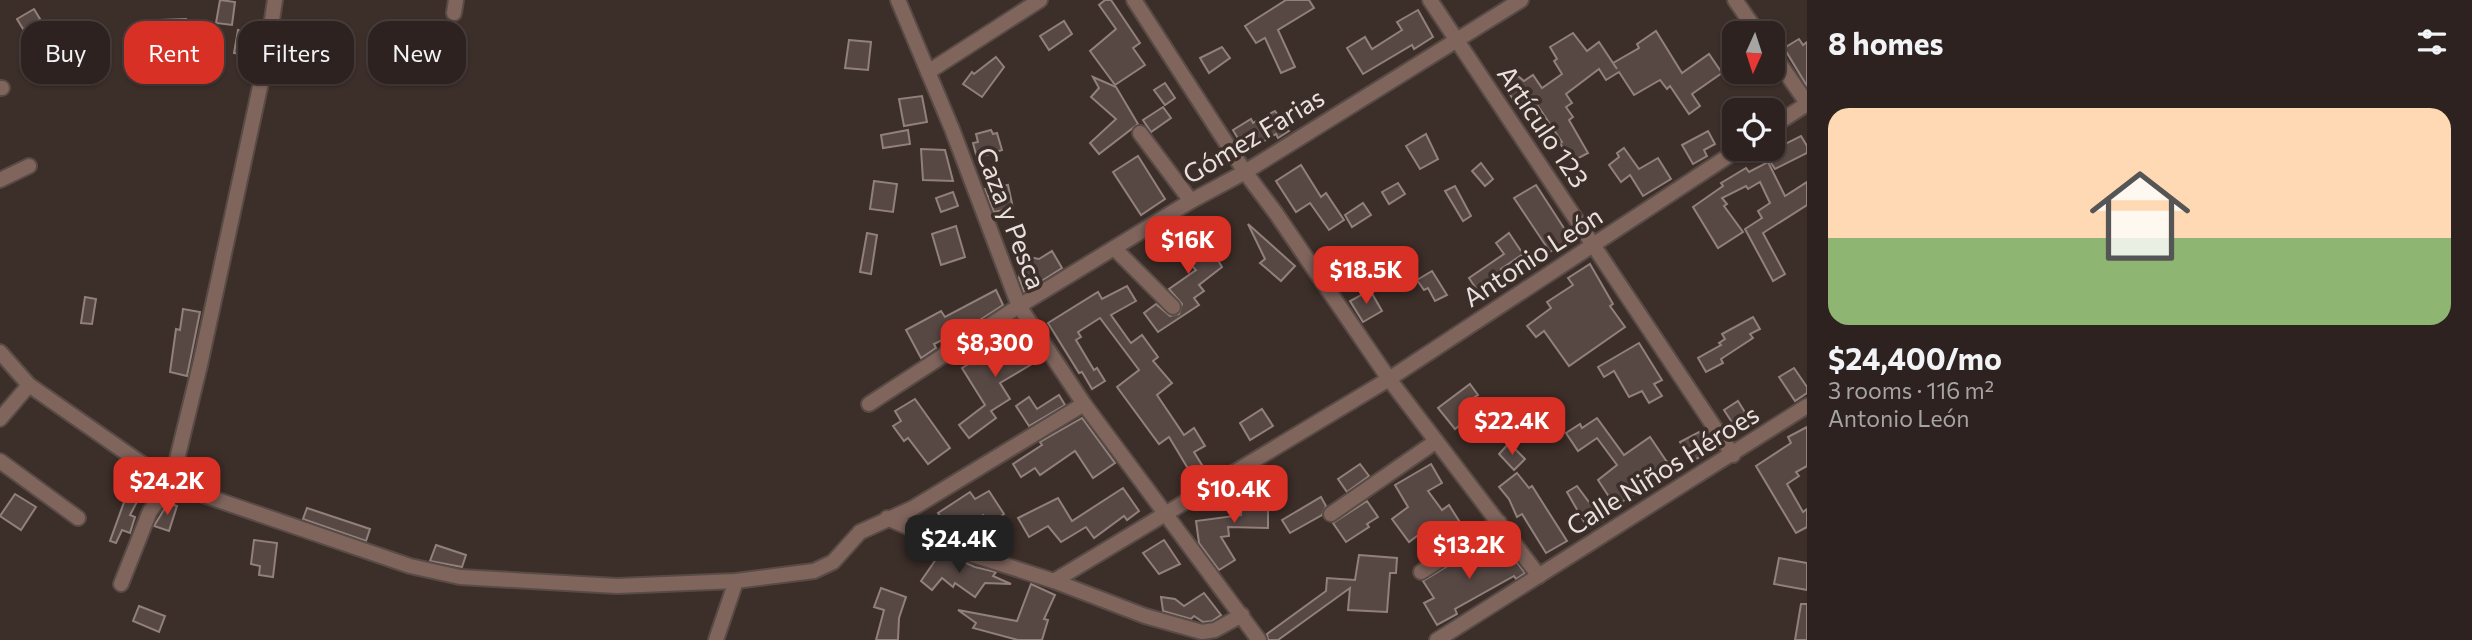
<!DOCTYPE html>
<html lang="en">
<head>
<meta charset="utf-8">
<style>
  :root { --surface:#2d221f; --page:#392f2c; --text:#f1f3f6; --muted:#a7a4a4; --line:#483f3d; --accent:#d93025 }
  body { margin:0; font-family:Commissioner,sans-serif; background:var(--page); color:var(--text); height:100vh; display:flex; flex-direction:column; font-size:26px; white-space:nowrap }
  * { box-sizing:border-box; margin:0 }
  p { font-size:23px; color:var(--muted) }
  .icon { flex:none; width:38px; height:38px; fill:none; stroke:currentColor; stroke-width:2; stroke-linecap:round; stroke-linejoin:round }
  .map { position:relative; flex:1; overflow:hidden }
  .panel { display:flex; flex-direction:column; background:var(--surface); width:665px }
  .panel>* { flex:none }
  .banner { position:absolute; left:21px; top:21px; width:665px; height:63px; display:flex; gap:14px }
  .needle { width:46px; rotate:183deg }
  .tools { position:absolute; left:1722px; top:21px; display:grid; gap:14px }
  .tools a { display:grid; place-items:center; width:63px; height:63px; border-radius:14px; background:var(--surface); box-shadow:0 2px 5px #0004,0 0 0 2px var(--line); font-size:35px }
  .price { position:absolute; translate:-50% -60px; padding:0 16px; border-radius:14px; background:var(--accent); color:#fff; font-size:23px; line-height:46px; filter:drop-shadow(0 2px 4px #0008) }
  .price::after { content:''; position:absolute; left:50%; top:42px; width:21px; height:16px; margin-left:-10px; background:inherit; clip-path:polygon(0 0,100% 0,50% 100%) }
  .price.on { background:#222; color:#fff }
  ul { padding:0; list-style:none }
  li { display:grid; align-content:center; gap:14px; height:371px; padding:0 21px }
  li+li { border-top:2px solid var(--line) }
  li span { display:grid; place-items:center; height:217px; border-radius:21px; color:#555 }
  li>.icon { margin-inline-start:auto }
  span .icon { width:126px; height:126px; fill:#fffc; stroke-width:1 }
  li b { font-size:30px }
  h2 { display:flex; justify-content:space-between; align-items:center; height:84px; padding:0 21px; font-size:30px }
  .tag { padding:0 24px; border-radius:21px; background:var(--surface); box-shadow:0 2px 5px #0004,0 0 0 2px var(--line); font-size:24px; line-height:63px }
  .tag.on { background:var(--accent); color:#fff }
  main { display:flex; flex:1; min-height:0 }
  .map>svg:first-child { display:block }
  .building { fill:#574844; stroke:#91807b; stroke-width:2 }
  .lines { fill:none; stroke-linecap:round; stroke-linejoin:round }
  .street-casing { stroke:#584b46; stroke-width:18 }
  .street { stroke:#80655d; stroke-width:14 }
  .labels { text-anchor:middle; dominant-baseline:central; stroke-width:7; stroke-linejoin:round; paint-order:stroke }
  .street-label { font-size:26px; fill:#eae1de; stroke:#3c2e29 }
</style>
</head>
<body>
<main>
<div class="map">
<svg width="1807" height="640" viewBox="0 0 1807 640">
  <rect width="100%" height="100%" fill="#3c2e29"/>
  <g class="building">
    <polygon points="220,0 235,2 232,25 216,23"/>
    <polygon points="1105,0 1111,0 1140,43 1133,48 1145,65 1115,85 1090,51 1116,29 1099,5"/>
    <polygon points="1286,0 1309,0 1314,8 1278,30 1295,67 1281,73 1265,38 1256,43 1245,26"/>
    <polygon points="34,9 40,19 23,29 17,19"/>
    <polygon points="1418,10 1433,37 1414,49 1412,45 1363,74 1347,48 1365,37 1372,49 1402,30 1397,22"/>
    <polygon points="186,19 187,31 161,32 160,20"/>
    <polygon points="1064,21 1072,34 1049,50 1040,36"/>
    <polygon points="238,30 259,34 254,57 234,53"/>
    <polygon points="1656,31 1682,73 1709,54 1722,73 1692,94 1700,106 1689,114 1670,86 1667,89 1660,80 1634,95 1619,72 1606,80 1599,69 1566,94 1572,103 1566,107 1573,117 1569,120 1588,153 1571,162 1560,143 1562,142 1538,106 1524,115 1504,86 1518,76 1524,81 1533,75 1542,88 1562,74 1554,61 1557,59 1550,47 1573,33 1587,51 1599,42 1617,69 1613,63 1639,48 1637,44"/>
    <polygon points="1799,39 1803,45 1807,42 1807,86 1784,48"/>
    <polygon points="849,40 871,42 868,70 845,68"/>
    <polygon points="1222,47 1230,58 1209,73 1200,58"/>
    <polygon points="996,57 1004,67 982,97 963,84 972,72 974,74"/>
    <polygon points="1093,77 1116,87 1138,124 1099,154 1090,143 1116,119 1091,97 1099,88"/>
    <polygon points="1165,83 1175,98 1165,105 1154,90"/>
    <polygon points="922,96 927,122 904,126 899,99"/>
    <polygon points="1163,107 1171,118 1151,132 1143,120"/>
    <polygon points="1275,111 1289,131 1278,138 1276,134 1246,152 1233,130 1251,119 1253,123"/>
    <polygon points="908,130 910,144 883,148 881,135"/>
    <polygon points="991,130 993,134 997,133 1002,150 977,158 973,143 978,142 976,134"/>
    <polygon points="1708,131 1715,144 1704,150 1707,156 1693,164 1682,145"/>
    <polygon points="1426,134 1438,159 1420,169 1406,146"/>
    <polygon points="1801,136 1807,146 1807,153 1775,169 1765,154"/>
    <polygon points="1624,148 1639,169 1658,158 1671,179 1643,196 1630,175 1621,182 1609,165 1619,157 1617,153"/>
    <polygon points="921,149 945,150 953,181 923,180"/>
    <polygon points="1138,156 1165,199 1141,215 1113,172"/>
    <polygon points="1768,162 1785,196 1807,182 1807,205 1763,233 1785,274 1773,281 1745,229 1762,218 1758,211 1770,203 1760,182 1748,189 1746,186 1722,198 1727,204 1724,206 1743,232 1718,248 1693,207 1723,186 1721,183 1746,168 1749,172"/>
    <polygon points="1481,163 1493,179 1485,186 1472,171"/>
    <polygon points="1301,165 1321,197 1326,193 1344,220 1329,230 1310,203 1296,212 1276,181"/>
    <polygon points="874,181 897,184 893,212 870,209"/>
    <polygon points="1398,183 1405,194 1389,204 1382,192"/>
    <polygon points="1008,185 1013,208 994,212 985,189"/>
    <polygon points="1536,185 1571,239 1550,252 1514,198"/>
    <polygon points="1455,186 1471,216 1463,221 1445,191"/>
    <polygon points="953,192 958,206 941,212 936,198"/>
    <polygon points="1363,203 1371,215 1352,227 1345,215"/>
    <polygon points="1196,224 1222,267 1199,285 1204,291 1194,298 1199,305 1158,332 1144,313 1156,304 1170,316 1179,314 1182,304 1169,289 1196,270 1168,242"/>
    <polygon points="1248,224 1295,266 1281,281 1260,263 1265,259"/>
    <polygon points="956,226 965,257 941,265 932,234"/>
    <polygon points="867,233 877,235 871,274 860,272"/>
    <polygon points="1509,233 1523,254 1501,269 1509,280 1483,299 1469,278 1504,254 1496,243"/>
    <polygon points="1052,251 1062,268 1024,292 1019,278 1024,256 1039,259"/>
    <polygon points="1590,264 1613,304 1610,306 1625,327 1569,366 1544,331 1536,337 1527,326 1551,308 1547,302 1573,285 1568,278"/>
    <polygon points="1432,271 1447,295 1435,301 1428,288 1424,290 1417,280"/>
    <polygon points="1127,286 1136,301 1111,315 1131,343 1142,335 1158,357 1153,361 1172,383 1157,395 1184,435 1194,428 1205,446 1194,452 1205,470 1193,477 1169,437 1159,444 1117,387 1139,370 1100,318 1078,332 1081,337 1076,340 1094,370 1097,368 1105,381 1092,389 1082,372 1079,373 1048,323 1098,292 1102,299"/>
    <polygon points="996,290 1003,305 969,327 934,344 936,348 921,358 906,330 941,311 945,317"/>
    <polygon points="1370,290 1382,311 1363,322 1350,301"/>
    <polygon points="85,297 96,299 92,324 81,323"/>
    <polygon points="183,309 200,312 187,376 170,372 176,329 180,330"/>
    <polygon points="1753,317 1760,329 1750,334 1753,338 1721,359 1723,363 1706,372 1698,358 1721,345 1719,343 1725,339 1722,334"/>
    <polygon points="1020,333 1037,361 1000,383 1010,399 991,411 996,418 969,438 959,425 985,405 962,368"/>
    <polygon points="1639,343 1662,380 1654,384 1662,396 1649,403 1642,391 1629,397 1614,371 1604,377 1598,367"/>
    <polygon points="1794,368 1807,387 1807,393 1795,401 1779,377"/>
    <polygon points="1470,384 1478,395 1464,404 1473,415 1455,429 1438,408"/>
    <polygon points="1059,395 1065,405 1029,426 1016,406 1029,397 1037,409"/>
    <polygon points="915,399 950,448 928,464 908,438 904,441 893,426 901,421 895,411"/>
    <polygon points="1738,401 1751,422 1737,430 1724,410"/>
    <polygon points="1262,409 1273,426 1250,440 1240,423"/>
    <polygon points="1082,418 1115,463 1093,478 1075,451 1040,475 1035,468 1021,477 1013,464 1042,445 1040,442"/>
    <polygon points="1597,418 1624,455 1650,437 1667,462 1675,458 1682,470 1648,486 1615,506 1598,480 1617,465 1597,438 1578,451 1566,433 1580,424 1582,428"/>
    <polygon points="1807,427 1807,466 1796,472 1799,476 1787,484 1803,512 1807,509 1807,527 1796,533 1756,466 1791,443 1788,437"/>
    <polygon points="1699,432 1710,452 1690,462 1680,442"/>
    <polygon points="1509,443 1525,459 1514,470 1499,454"/>
    <polygon points="1360,464 1369,476 1347,492 1338,479"/>
    <polygon points="1431,464 1442,483 1428,491 1442,510 1449,505 1461,524 1441,536 1433,524 1409,542 1392,519 1408,507 1395,485"/>
    <polygon points="1517,473 1529,488 1532,486 1567,541 1546,553 1522,514 1517,517 1509,499 1499,487"/>
    <polygon points="1259,479 1268,494 1268,528 1228,527 1229,536 1221,537 1235,560 1219,570 1199,543 1196,521 1241,515 1242,501 1254,501 1245,487"/>
    <polygon points="1577,486 1603,521 1588,529 1567,492"/>
    <polygon points="1123,488 1139,511 1127,520 1124,516 1094,538 1086,527 1061,542 1048,526 1029,537 1018,518 1058,498 1072,521"/>
    <polygon points="989,491 1004,514 989,524 983,515 953,534 938,513 970,492 975,499"/>
    <polygon points="15,494 36,507 21,530 0,516"/>
    <polygon points="127,494 138,500 130,515 135,517 130,533 122,530 116,543 110,541"/>
    <polygon points="1321,497 1326,506 1322,515 1290,533 1282,520"/>
    <polygon points="1367,501 1378,517 1367,524 1369,527 1346,542 1333,523"/>
    <polygon points="168,503 177,506 169,531 154,526"/>
    <polygon points="307,508 370,529 366,541 303,519"/>
    <polygon points="254,540 277,543 273,577 259,575 260,566 251,564"/>
    <polygon points="1164,540 1180,564 1159,574 1143,553"/>
    <polygon points="1501,542 1525,573 1516,579 1514,576 1455,609 1457,614 1437,625 1424,603 1434,598 1423,581 1469,553 1474,561"/>
    <polygon points="436,545 466,555 462,567 430,561"/>
    <polygon points="941,552 975,567 996,572 993,576 1011,584 985,583 975,597 955,583 953,587 942,578 932,590 921,581"/>
    <polygon points="1359,555 1397,558 1396,573 1390,573 1387,612 1348,610 1350,588 1278,640 1268,640 1267,634 1326,591 1327,578 1355,580"/>
    <polygon points="1779,558 1807,563 1807,590 1774,584"/>
    <polygon points="1031,584 1055,595 1044,619 1048,620 1042,640 1018,640 973,628 976,623 958,610 1017,621"/>
    <polygon points="881,588 906,597 899,618 898,640 876,640 884,610 874,607"/>
    <polygon points="1204,593 1221,615 1212,621 1203,622 1194,616 1191,619 1163,611 1161,597 1175,599 1184,606"/>
    <polygon points="1801,604 1807,604 1807,640 1795,640"/>
    <polygon points="139,606 165,616 159,632 133,621"/>
  </g>
  <g class="lines">
    <g class="street-casing">
      <g id="street">
        <polyline points="275,0 266,59 200,365 171,484 410,566 460,577 617,586 736,581 814,571 833,562 860,532 913,508 1084,404"/>
        <polyline points="898,0 952,129 1019,306 1084,404 1259,640"/>
        <polyline points="1134,0 1245,172 1275,212 1389,379 1539,576"/>
        <polyline points="1430,0 1733,455"/>
        <polyline points="1735,0 1758,33"/>
        <polyline points="454,13 456,0"/>
        <polyline points="1773,54 1807,103"/>
        <polyline points="928,72 1040,0"/>
        <polyline points="0,88 2,88"/>
        <polyline points="1773,126 1807,104"/>
        <polyline points="1140,133 1191,201"/>
        <polyline points="0,180 29,166"/>
        <polyline points="1114,248 1173,307"/>
        <polyline points="0,352 29,385 171,484 150,511 121,584"/>
        <polyline points="869,404 1019,306 1191,201 1245,172 1521,0"/>
        <polyline points="0,419 29,385"/>
        <polyline points="0,461 78,518"/>
        <polyline points="1331,514 1435,442"/>
        <polyline points="887,518 973,555 1054,581"/>
        <polyline points="1421,572 1499,522"/>
        <polyline points="1242,615 1215,630 1202,632 1145,616 1054,581 1389,379 1739,149"/>
        <polyline points="716,640 736,581"/>
        <polyline points="1437,640 1807,406"/>
      </g>
    </g>
    <use href="#street" class="street"/>
  </g>
  <g class="labels">
    <g class="street-label">
      <text transform="translate(1544 126) rotate(56)">Artículo 123</text>
      <text transform="translate(1253 135) rotate(-31)">Gómez Farias</text>
      <text transform="translate(1012 218) rotate(69)">Caza y Pesca</text>
      <text transform="translate(1532 256) rotate(-33)">Antonio León</text>
      <text transform="translate(1662 469) rotate(-32)">Calle Niños Héroes</text>
    </g>
  </g>
</svg>
<div class="tools">
<a><svg class="needle" viewBox="-14 -14 28 28"><path d="M0-13l5 13h-10z" fill="#e53935"/><path d="M0 13l5-13h-10z" fill="#a7a4a4"/></svg></a>
<a><svg class="icon" aria-label="locate" viewBox="0 0 24 24"><circle cx="12" cy="12" r="6"/><path d="M12 2v4M12 18v4M2 12h4M18 12h4"/></svg></a>
</div>
<b class="price" style="left:1188px;top:276px">$16K</b>
<b class="price" style="left:1366px;top:306px">$18.5K</b>
<b class="price" style="left:995px;top:379px">$8,300</b>
<b class="price" style="left:1512px;top:457px">$22.4K</b>
<b class="price" style="left:167px;top:517px">$24.2K</b>
<b class="price" style="left:1234px;top:525px">$10.4K</b>
<b class="price on" style="left:959px;top:575px">$24.4K</b>
<b class="price" style="left:1469px;top:581px">$13.2K</b>
<div class="banner">
<a class="tag">Buy</a>
<a class="tag on">Rent</a>
<a class="tag">Filters</a>
<a class="tag">New</a>
</div>
</div>
<section class="panel">
<h2>8 homes<svg class="icon" aria-label="filters" viewBox="0 0 24 24"><path d="M4 7h16M4 17h16"/><circle cx="9" cy="7" r="2"/><circle cx="15" cy="17" r="2"/></svg></h2>
<ul>
<li><span style="background:linear-gradient(#ffd9b3 60%,#8fb573 0)"><svg class="icon" aria-label="home" viewBox="0 0 24 24"><path d="M3 11l9-7 9 7M6 9v11h12V9"/></svg></span><div><b>$24,400/mo</b><p>3 rooms · 116 m²</p><p>Antonio León</p></div></li>
</ul>
</section>
</main>
</body>
</html>
